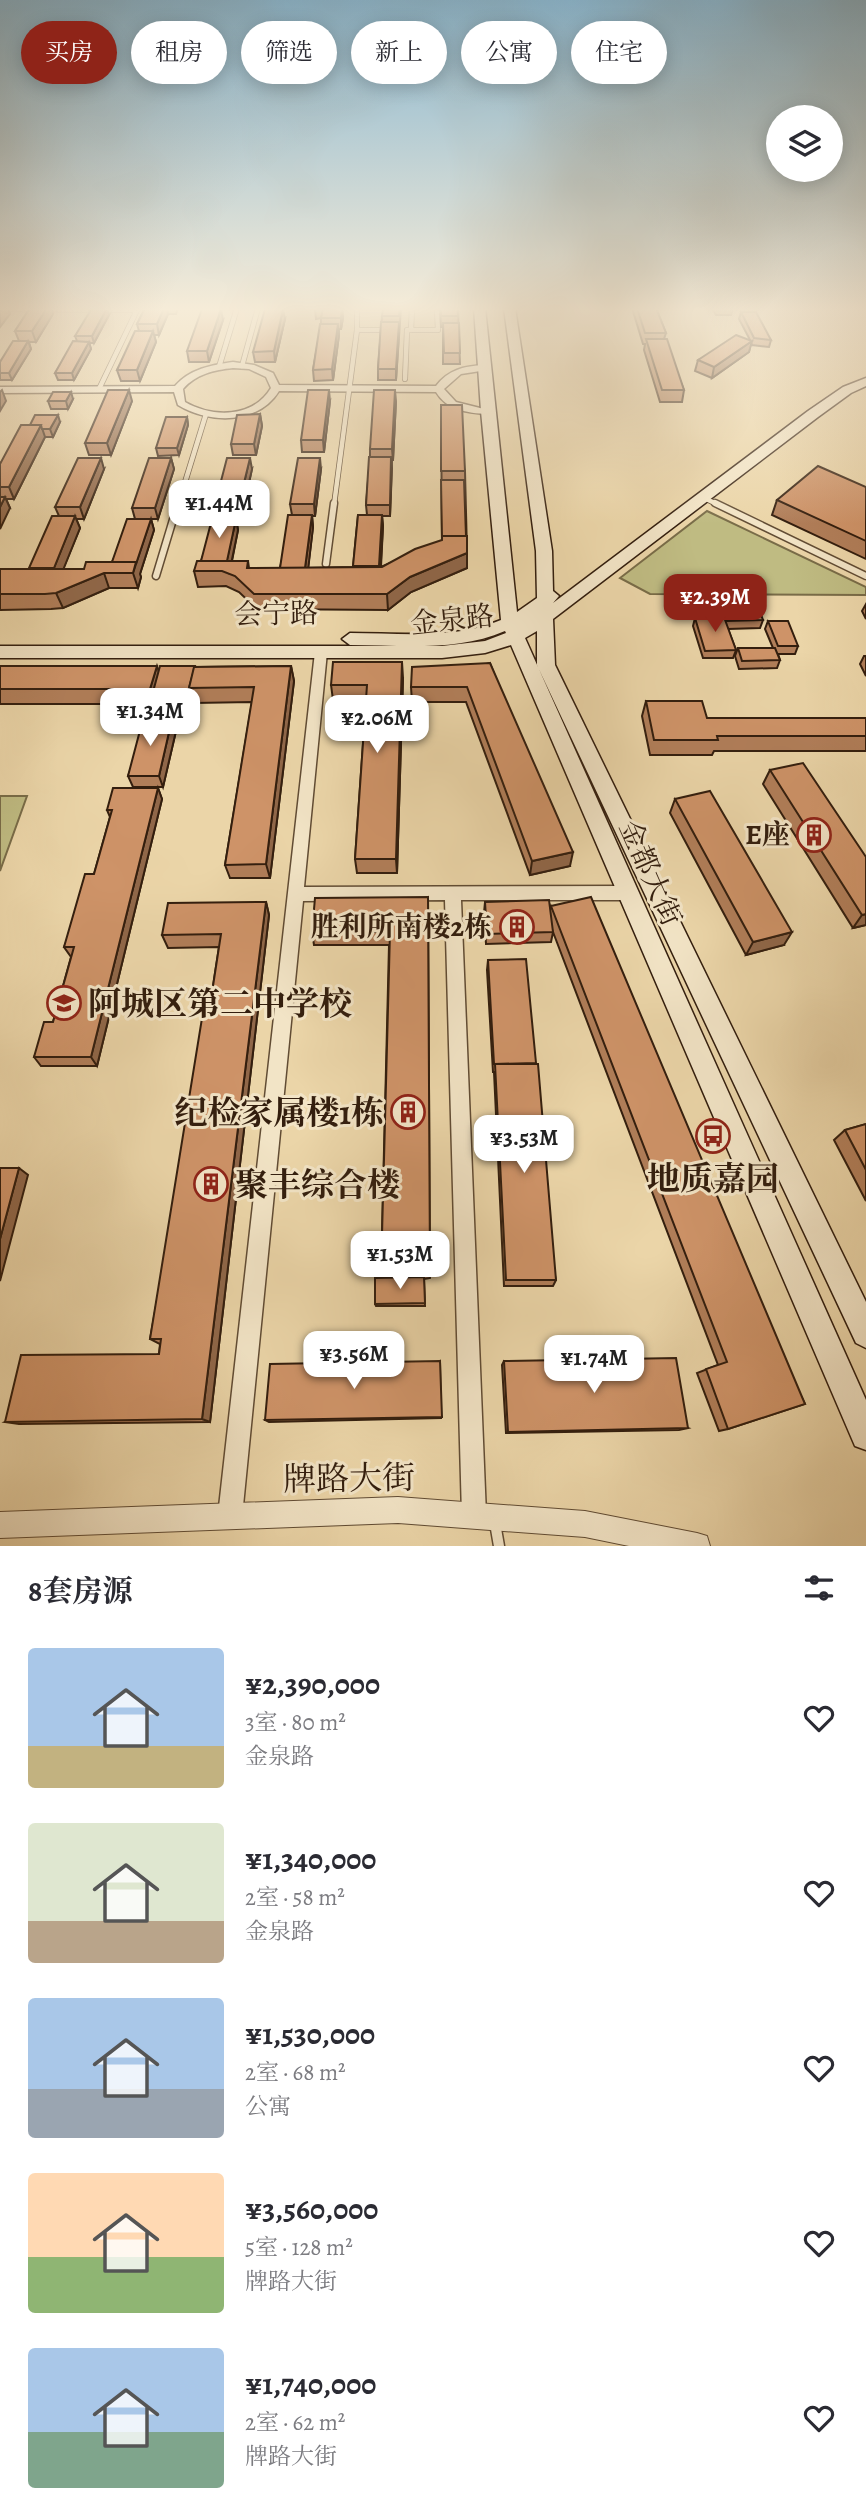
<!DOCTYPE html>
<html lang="zh">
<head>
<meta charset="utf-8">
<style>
  :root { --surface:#fff; --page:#f2f2f3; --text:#2b2b33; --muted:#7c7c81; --accent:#8f2418 }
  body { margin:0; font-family:Alegreya,"Noto Serif SC",serif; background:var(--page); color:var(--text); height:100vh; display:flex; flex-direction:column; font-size:26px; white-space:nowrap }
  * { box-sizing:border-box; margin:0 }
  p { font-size:23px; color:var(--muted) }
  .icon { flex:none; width:38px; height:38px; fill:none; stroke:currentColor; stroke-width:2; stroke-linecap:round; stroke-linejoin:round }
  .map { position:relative; height:1546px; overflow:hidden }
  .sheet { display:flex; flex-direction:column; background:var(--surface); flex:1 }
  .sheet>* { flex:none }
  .top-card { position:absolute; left:21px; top:21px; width:824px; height:63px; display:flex; gap:14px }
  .fabs { position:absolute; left:766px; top:105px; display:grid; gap:14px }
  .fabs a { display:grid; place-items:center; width:77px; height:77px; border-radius:50%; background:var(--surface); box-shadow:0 4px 18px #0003; font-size:35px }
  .price { position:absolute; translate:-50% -60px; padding:0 16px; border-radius:14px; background:#fff; color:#222; font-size:23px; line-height:46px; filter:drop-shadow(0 2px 4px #0008) }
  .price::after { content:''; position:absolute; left:50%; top:42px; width:21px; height:16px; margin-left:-10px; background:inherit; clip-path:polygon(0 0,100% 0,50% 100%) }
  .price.selected { background:var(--accent); color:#fff }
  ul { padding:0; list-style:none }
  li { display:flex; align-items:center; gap:21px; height:175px; padding:0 28px }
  li span { display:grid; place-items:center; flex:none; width:196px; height:140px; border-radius:7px; color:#555 }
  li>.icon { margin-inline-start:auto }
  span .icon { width:84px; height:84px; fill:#fffc; stroke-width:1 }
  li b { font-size:30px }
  h2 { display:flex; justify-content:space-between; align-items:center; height:84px; padding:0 28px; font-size:30px }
  .chip { padding:0 24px; border-radius:32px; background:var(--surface); box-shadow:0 4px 18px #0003; font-size:24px; line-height:63px }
  .chip.selected { background:var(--accent); color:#fff }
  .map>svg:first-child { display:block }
  .green { fill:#bfbb82; stroke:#796c48; stroke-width:2 }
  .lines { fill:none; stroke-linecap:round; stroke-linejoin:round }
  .service-far2-casing { stroke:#614c34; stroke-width:6 }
  .service-far1-casing { stroke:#614c34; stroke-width:9 }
  .service-casing { stroke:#614c34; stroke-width:13 }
  .minor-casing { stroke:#614c34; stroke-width:3 }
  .tertiary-casing { stroke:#614c34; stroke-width:2 }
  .secondary-casing { stroke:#331e0e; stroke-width:3 }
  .service-far2 { stroke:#f2e4c6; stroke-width:4.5 }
  .service-far1 { stroke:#f2e4c6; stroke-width:6 }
  .service { stroke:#f2e4c6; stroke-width:10 }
  .minor { fill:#f2e4c6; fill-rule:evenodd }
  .tertiary { fill:#f2e4c6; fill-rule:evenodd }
  .secondary { fill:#f2e4c6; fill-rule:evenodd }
  .wall { fill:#b17e59; stroke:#331e0e; stroke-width:2 }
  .shaded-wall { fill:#906749; stroke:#331e0e; stroke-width:2 }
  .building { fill:#ce9368; stroke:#331e0e; stroke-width:2 }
  .labels { text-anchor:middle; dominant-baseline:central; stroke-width:6; stroke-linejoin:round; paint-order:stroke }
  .street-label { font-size:28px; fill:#331e0e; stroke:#f2e4c6 }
  .poi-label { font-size:28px; font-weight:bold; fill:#331e0e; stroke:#f2e4c6; text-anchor:end }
  .near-poi-label { font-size:33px; font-weight:bold; fill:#331e0e; stroke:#f2e4c6; text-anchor:start }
  .near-street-label { font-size:33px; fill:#331e0e; stroke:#f2e4c6 }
</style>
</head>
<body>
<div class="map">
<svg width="866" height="1546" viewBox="0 0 866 1546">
  <rect width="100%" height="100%" fill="#ebd5a8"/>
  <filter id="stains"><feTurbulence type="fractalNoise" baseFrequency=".00286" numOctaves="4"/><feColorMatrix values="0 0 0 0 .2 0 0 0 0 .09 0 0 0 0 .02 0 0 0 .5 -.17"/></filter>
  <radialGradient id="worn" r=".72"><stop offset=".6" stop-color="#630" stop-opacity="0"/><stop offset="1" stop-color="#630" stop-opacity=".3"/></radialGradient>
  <g class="green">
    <polygon points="707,511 866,587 866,595 650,594 620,578"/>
    <polygon points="0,796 27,796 0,871"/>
  </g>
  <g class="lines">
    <g class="service-far2-casing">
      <g id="service-far2">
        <polyline points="0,309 136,310"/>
        <polyline points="357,330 387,330"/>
        <polyline points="411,330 412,308"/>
        <polyline points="242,366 258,308"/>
        <polyline points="219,367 237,308"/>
        <polyline points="405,379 407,330 438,330 437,308"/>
        <polyline points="99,389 138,308"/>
        <polyline points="704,498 719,505"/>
        <polyline points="178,505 206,414"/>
        <polyline points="334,505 357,330 357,308"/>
      </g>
    </g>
    <g class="service-far1-casing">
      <g id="service-far1">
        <polyline points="715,503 866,576"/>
        <polyline points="326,564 334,503"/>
        <polyline points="156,576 178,503"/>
      </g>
    </g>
    <g class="service-casing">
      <polyline id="service" points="495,1523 499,1546"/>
    </g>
    <g class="minor-casing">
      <g id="minor">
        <path d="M233,362L254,365L273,373L279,385L436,386C448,370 464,366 484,365L488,368L487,370L461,374L444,389L456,402L492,411L487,414C467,413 447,410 436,392L279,391C258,425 209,424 178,405L174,392L0,393V387L175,386C190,369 211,365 233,362ZM233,368L249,369L266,377L271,388C253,418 213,418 185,402L183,389C196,374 214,370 233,368Z"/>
        <polygon points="321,648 327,652 304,887 628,886 633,888 636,893 633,898 628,900 461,900 486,1515 482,1523 474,1527 466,1523 462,1515 445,900 303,901 242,1516 238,1524 230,1528 222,1524 218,1516 315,652"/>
      </g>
    </g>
    <g class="tertiary-casing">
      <polygon id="tertiary" points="398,1497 585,1511 697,1533 707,1536 710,1546 629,1546 585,1537 398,1523 0,1538 0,1512"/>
    </g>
    <g class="secondary-casing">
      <path id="secondary" d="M474,308H485L517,612L537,598L536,551L504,308H515L552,551L553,591L559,596L553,603L808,411L843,387L866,378V386L851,393L818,417L553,619L555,665L866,1302V1348L856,1343L537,665V631L525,638L866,1400V1450L855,1446L511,645L485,653L442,658H0V646H442L485,641L506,633L505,631C457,652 401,645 350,645L342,639L350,633C400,633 454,640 501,620L481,411Z"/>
    </g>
    <use href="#service-far2" class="service-far2"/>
    <use href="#service-far1" class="service-far1"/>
    <use href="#service" class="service"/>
    <use href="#minor" class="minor"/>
    <use href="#tertiary" class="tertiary"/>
    <use href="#secondary" class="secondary"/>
  </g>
  <g class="wall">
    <polygon points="30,308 59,308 51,308 53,314 36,342 29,342 31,349 12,380 0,380 0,362 19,341 15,331"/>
    <polygon points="145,308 178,308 176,314 168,314 159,335 154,335 156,342 140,381 121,381 117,370 139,331 137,324"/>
    <polygon points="309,308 342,308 343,318 341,329 339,329 339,335 333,380 314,381 313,370 321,324 321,318 316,319 315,309 309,309"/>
    <polygon points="401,308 396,380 378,380 378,369 382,316"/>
    <polygon points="440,308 458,308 460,364 443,364 443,327 441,327"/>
    <polygon points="632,308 656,308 666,333 664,339 684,390 682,402 660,402 644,350 645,344 643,344"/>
    <polygon points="712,308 733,308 731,315 716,315"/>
    <polygon points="741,312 771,340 769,347 752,345 751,343 749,352 712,378 695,371 698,360 750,340 739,319"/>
    <polygon points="109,315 94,343 89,343 91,349 74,380 58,380 55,373 77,341 75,336"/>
    <polygon points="285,319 275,362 255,362 253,352"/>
    <polygon points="223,320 209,362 189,362 187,351"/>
    <polygon points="73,399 68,409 51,409 48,401"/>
    <polygon points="132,401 111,455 89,455 85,443"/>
    <polygon points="330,401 324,452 302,452 301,440"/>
    <polygon points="396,401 393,460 392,460 390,516 382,516 383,526 381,567 442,541 441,405 465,471 467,553 467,568 411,592 388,610 257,609 239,592 226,586 198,587 194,571 201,561 216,519 214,508 252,469 241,519 236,519 238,530 232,561 248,561 249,568 280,568 292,515 290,504 321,469 315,516 312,516 313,527 308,568 353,567 358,515 367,515 366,505 370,457 370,449"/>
    <polygon points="260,414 262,426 256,455 233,455 231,444"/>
    <polygon points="187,417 188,425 179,455 158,456 156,448"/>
    <polygon points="60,422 53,437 45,437 14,499 6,499 10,508 0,507 0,464 30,425"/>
    <polygon points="171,458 174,469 158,519 151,519 154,530 140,574 141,577 138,588 109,588 63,608 51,609 0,610 0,569 29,569 59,516 55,507 104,469 84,519 76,519 80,528 63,569 84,569 112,562 135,519 132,508"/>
    <polygon points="866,487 866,559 772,515 777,500"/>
    <polygon points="866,604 866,619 862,611"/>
    <polygon points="723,609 763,620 760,628 728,629 736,650 733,658 703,658 693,626 695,618 721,617"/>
    <polygon points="768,621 798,646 795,654 778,654 780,660 777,668 739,669 735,656 738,648 773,648 765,629"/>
    <polygon points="864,656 866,656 866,676 860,664"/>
    <polygon points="490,663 570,866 530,875 466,702 412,702 411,687"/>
    <polygon points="0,666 159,671 195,667 291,666 294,681 270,878 230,878 225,865 252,702 194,703 193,701 188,725 174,726 176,731 163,787 133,787 128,776 149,719 147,714 150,704 0,704"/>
    <polygon points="403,678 397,873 357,873 355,859 366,700 333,700 331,685"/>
    <polygon points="646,701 707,718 866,718 866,751 714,751 712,755 650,755 642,716"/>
    <polygon points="770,770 866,857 866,925 853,928 763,784"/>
    <polygon points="158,788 162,799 97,1066 41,1066 34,1057 53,1022 71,957 64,947 94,874 110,817 107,810"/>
    <polygon points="675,799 784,945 746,955 670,813"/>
    <polygon points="428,897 430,1278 424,1279 425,1306 376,1306 375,1304 383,1277 381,1273 389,945 314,945 312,932"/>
    <polygon points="266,902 269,915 210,1422 19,1424 5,1422 159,1354 160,1344 150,1339 209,1012 219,947 168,948 162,935"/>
    <polygon points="485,902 550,910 551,906 805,1404 728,1429 719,1431 697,1373 718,1365 553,932 551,942 486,944 484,913"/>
    <polygon points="488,960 556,1280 553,1286 504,1286 494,1072 493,1072 487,970"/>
    <polygon points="866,1124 866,1201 834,1140 845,1130"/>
    <polygon points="440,1361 441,1418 269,1422 265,1420"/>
    <polygon points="504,1361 688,1428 679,1430 506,1433 502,1365"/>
  </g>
  <g class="shaded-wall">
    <polygon points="3,308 8,308 10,314 0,327 0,311"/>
    <polygon points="47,308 51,308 53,314 36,342 32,331"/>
    <polygon points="107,308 109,315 94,343 92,336"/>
    <polygon points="164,308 167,308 168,314 159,335 157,324"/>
    <polygon points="342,308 343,318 341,329 341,318"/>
    <polygon points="221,309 223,320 209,362 207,351"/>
    <polygon points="283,309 285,319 275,362 274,351"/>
    <polygon points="399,322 399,333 396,380 396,369"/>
    <polygon points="338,324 339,335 333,380 332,369"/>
    <polygon points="153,331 156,342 140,381 137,370"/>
    <polygon points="28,341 31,349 12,380 9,373"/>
    <polygon points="752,341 749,352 712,378 714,367"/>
    <polygon points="89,342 91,349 74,380 72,373"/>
    <polygon points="2,390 6,401 0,411 0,392"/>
    <polygon points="129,390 132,401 111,455 107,443"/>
    <polygon points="329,390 330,401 324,452 323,440"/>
    <polygon points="395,390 396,401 393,460 392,449"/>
    <polygon points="71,392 73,399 68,409 66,401"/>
    <polygon points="260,414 262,426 256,455 254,444"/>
    <polygon points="58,415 60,422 53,437 50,429"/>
    <polygon points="187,417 188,425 179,455 177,448"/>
    <polygon points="41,425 45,437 14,499 9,487"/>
    <polygon points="391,457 392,468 390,516 390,505"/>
    <polygon points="101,458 104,469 84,519 80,507"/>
    <polygon points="171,458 174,469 158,519 155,508"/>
    <polygon points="250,458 252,469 241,519 238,508"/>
    <polygon points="320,458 321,469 315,516 314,504"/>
    <polygon points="5,497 10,508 0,529 0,507"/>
    <polygon points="312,515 313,527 307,579 305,568"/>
    <polygon points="382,515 383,526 380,577 379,566"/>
    <polygon points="75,516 80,528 59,580 54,568"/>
    <polygon points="151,519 154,530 140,574 141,577 138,588 133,573"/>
    <polygon points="236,519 238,530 229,574 226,564"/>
    <polygon points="467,553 467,568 411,592 388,610 387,594 410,577"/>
    <polygon points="104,573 109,588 63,608 56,593"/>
    <polygon points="402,662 403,678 397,873 396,859"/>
    <polygon points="157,666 162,681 156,704 150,689"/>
    <polygon points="291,666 294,681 270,878 266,864"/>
    <polygon points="190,690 193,701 188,725 184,714"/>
    <polygon points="172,719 176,731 163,787 159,776"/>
    <polygon points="158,788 162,799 97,1066 91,1057"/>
    <polygon points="573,852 570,866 530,875 532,861"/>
    <polygon points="266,902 269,915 210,1422 202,1419"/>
    <polygon points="866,914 866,925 853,928 862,915"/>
    <polygon points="792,932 784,945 746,955 753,942"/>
    <polygon points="19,1168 28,1175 0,1281 0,1239"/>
  </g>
  <g class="building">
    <polygon points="30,308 47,308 32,331 15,331"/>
    <polygon points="92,308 107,308 92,336 75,336"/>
    <polygon points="145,308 164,308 157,324 137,324"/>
    <polygon points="315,308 342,308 341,318 321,318 323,308"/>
    <polygon points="383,308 400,308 399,316 382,316"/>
    <rect x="441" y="308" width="17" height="8"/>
    <polygon points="637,308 656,308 666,333 645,333"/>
    <polygon points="202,309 221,309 207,351 187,351"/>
    <polygon points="265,309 283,309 274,351 253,352"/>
    <polygon points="741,312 756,312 771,340 754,338"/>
    <polygon points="381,322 399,322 396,369 378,369"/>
    <polygon points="443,323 459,323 460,353 444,353"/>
    <polygon points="320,324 338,324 332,369 313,370"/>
    <polygon points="135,331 153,331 137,370 117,370"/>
    <polygon points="736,335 752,341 714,367 698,360"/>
    <polygon points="646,339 667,339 684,390 662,390"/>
    <polygon points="13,341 28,341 9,373 0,373 0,362"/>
    <polygon points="73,341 89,342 72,373 55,373"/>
    <polygon points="108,390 129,390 107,443 85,443"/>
    <polygon points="308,390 329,390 323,440 301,440"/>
    <polygon points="374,390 395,390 392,449 370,449"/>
    <polygon points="53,392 71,392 66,401 48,401"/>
    <polygon points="441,405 462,405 465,471 441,471"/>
    <polygon points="260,414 254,444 231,444 237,415"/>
    <polygon points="35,415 58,415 50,429 42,429 41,425 30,425"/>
    <polygon points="166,417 187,417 177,448 156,448"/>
    <polygon points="21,425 41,425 9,487 0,487 0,464"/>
    <polygon points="369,457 391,457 390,505 366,505"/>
    <polygon points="78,458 101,458 80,507 55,507"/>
    <polygon points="149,458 171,458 155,508 132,508"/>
    <polygon points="227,458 250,458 238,508 214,508"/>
    <polygon points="298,458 320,458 314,504 290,504"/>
    <polygon points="818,466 866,487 866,541 777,500"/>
    <polygon points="441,480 464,480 466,536 442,536 442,539"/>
    <polygon points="0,497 5,497 0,507"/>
    <polygon points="288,515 312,515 305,568 280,568"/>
    <polygon points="358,515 382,515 379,566 353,566"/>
    <polygon points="52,516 75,516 54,568 29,568"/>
    <polygon points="127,519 151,519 136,564 136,562 112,562"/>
    <polygon points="212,519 236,519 227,561 201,561"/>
    <polygon points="442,536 467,536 467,553 410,577 387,594 254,594 235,576 222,571 194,571 197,561 248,561 247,568 382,567 415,549 442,540"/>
    <polygon points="86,562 136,562 133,573 104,573 56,593 45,594 0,594 0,569 84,569"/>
    <polygon points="723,609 759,609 763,620 727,621"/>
    <polygon points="724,617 736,650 705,651 695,618"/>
    <polygon points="768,621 788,621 798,646 778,646"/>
    <polygon points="738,648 775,648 780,660 742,661"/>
    <polygon points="333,662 402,662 396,859 355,859 367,685 331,685"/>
    <polygon points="490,663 573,852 532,861 467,687 411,687 412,667"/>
    <polygon points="0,666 157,666 150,689 0,689"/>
    <polygon points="160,666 195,666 189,688 190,690 184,714 147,714"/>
    <polygon points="291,666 266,864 225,865 254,687 189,688 194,667"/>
    <polygon points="646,701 702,701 707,718 866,718 866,736 717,736 718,740 654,740"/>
    <polygon points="143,719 172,719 159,776 128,776"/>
    <polygon points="803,763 866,857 866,914 862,915 770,770"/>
    <polygon points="113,788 158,788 91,1057 34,1057 44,1022 53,1022 74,947 64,947 85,874 94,874 112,810 107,810"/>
    <polygon points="710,791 792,932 753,942 675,799"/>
    <polygon points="428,897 430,1272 381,1273 390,932 312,932 315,898"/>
    <polygon points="591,897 805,1404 728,1429 706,1369 727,1362 551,906"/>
    <polygon points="549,900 553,932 487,934 485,902"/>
    <polygon points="266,902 202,1419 5,1422 21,1355 159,1354 161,1339 150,1339 203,1012 209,1012 221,934 162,935 168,903"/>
    <polygon points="526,959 536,1063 494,1064 488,960"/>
    <polygon points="495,1064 538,1064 556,1280 506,1280"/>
    <polygon points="866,1124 866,1170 845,1130"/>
    <polygon points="0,1168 19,1168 0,1239"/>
    <polygon points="424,1277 425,1303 375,1304 375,1278"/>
    <polygon points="676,1358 688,1428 508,1432 504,1361"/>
    <polygon points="440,1361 442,1417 265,1420 270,1364"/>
  </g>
  <linearGradient id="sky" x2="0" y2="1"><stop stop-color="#88b6d0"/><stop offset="0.59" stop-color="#f6ecd8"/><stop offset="1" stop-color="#f6ecd8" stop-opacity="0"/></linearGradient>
  <rect width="866" height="524" fill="url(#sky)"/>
  <defs>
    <g id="building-ring" transform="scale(1.75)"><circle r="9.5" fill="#f2e4c6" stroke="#8f2418" stroke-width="1.5"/><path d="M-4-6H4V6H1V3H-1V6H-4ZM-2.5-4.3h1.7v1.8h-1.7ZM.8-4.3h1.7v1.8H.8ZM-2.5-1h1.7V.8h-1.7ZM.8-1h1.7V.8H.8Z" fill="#8f2418"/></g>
    <g id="school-ring" transform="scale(1.75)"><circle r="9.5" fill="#f2e4c6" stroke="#8f2418" stroke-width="1.5"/><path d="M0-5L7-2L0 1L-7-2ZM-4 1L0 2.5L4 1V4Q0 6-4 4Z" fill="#8f2418"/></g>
    <g id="bus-ring" transform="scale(1.75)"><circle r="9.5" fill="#f2e4c6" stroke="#8f2418" stroke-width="1.5"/><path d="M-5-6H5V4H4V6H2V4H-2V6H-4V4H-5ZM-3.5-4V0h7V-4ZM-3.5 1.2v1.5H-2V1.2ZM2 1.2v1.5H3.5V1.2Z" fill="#8f2418"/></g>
  </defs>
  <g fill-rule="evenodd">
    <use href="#building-ring" x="814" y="835"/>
    <use href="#building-ring" x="517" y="927"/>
    <use href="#school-ring" x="64" y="1003"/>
    <use href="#building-ring" x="408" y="1112"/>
    <use href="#bus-ring" x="713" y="1136"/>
    <use href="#building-ring" x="211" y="1184"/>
  </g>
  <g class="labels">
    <g class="street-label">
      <text transform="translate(276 614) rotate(-1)">会宁路</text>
      <text transform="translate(452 620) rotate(-6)">金泉路</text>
      <text transform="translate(650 873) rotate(66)">金都大街</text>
    </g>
    <g class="poi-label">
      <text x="790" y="835">E座</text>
      <text x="492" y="927">胜利所南楼2栋</text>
    </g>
    <g class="near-poi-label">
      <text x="88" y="1003">阿城区第二中学校</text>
      <text x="384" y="1112" text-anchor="end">纪检家属楼1栋</text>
      <text x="713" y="1178" text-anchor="middle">地质嘉园</text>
      <text x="235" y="1184">聚丰综合楼</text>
    </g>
    <g class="near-street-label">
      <text transform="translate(349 1478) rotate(-1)">牌路大街</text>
    </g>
  </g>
  <rect width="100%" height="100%" filter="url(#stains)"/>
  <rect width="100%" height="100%" fill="url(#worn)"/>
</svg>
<div class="fabs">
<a><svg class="icon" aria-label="layers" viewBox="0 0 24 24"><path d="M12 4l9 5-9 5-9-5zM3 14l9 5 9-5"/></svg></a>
</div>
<b class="price" style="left:219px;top:540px">¥1.44M</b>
<b class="price selected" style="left:715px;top:634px">¥2.39M</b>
<b class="price" style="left:150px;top:748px">¥1.34M</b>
<b class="price" style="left:377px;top:755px">¥2.06M</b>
<b class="price" style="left:524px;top:1175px">¥3.53M</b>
<b class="price" style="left:400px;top:1291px">¥1.53M</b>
<b class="price" style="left:354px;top:1391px">¥3.56M</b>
<b class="price" style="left:594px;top:1395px">¥1.74M</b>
<div class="top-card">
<a class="chip selected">买房</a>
<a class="chip">租房</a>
<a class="chip">筛选</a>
<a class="chip">新上</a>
<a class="chip">公寓</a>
<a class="chip">住宅</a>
</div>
</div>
<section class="sheet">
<h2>8套房源<svg class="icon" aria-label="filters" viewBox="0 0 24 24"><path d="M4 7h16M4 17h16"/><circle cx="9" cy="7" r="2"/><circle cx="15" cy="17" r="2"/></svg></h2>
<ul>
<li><span style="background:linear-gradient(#a9c7e8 70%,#c2b280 0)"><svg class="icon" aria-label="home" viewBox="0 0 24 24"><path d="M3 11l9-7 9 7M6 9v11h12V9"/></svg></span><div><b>¥2,390,000</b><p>3室 · 80 m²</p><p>金泉路</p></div><svg class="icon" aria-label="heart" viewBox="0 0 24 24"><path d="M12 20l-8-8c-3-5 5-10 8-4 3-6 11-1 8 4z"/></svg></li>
<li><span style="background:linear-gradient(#dfe7d0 70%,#b9a48a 0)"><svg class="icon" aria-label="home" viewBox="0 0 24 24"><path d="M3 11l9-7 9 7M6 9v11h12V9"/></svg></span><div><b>¥1,340,000</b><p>2室 · 58 m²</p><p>金泉路</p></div><svg class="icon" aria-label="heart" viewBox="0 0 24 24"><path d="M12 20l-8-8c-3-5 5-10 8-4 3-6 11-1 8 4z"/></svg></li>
<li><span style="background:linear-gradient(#a9c7e8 65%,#9aa5b1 0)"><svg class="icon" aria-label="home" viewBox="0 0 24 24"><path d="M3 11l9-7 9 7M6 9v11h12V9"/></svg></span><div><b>¥1,530,000</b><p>2室 · 68 m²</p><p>公寓</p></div><svg class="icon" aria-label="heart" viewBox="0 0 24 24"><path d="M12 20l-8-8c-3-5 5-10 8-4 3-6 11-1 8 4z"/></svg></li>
<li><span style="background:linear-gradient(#ffd9b3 60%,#8fb573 0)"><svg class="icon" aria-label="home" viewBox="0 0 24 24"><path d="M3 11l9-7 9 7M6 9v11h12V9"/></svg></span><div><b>¥3,560,000</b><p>5室 · 128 m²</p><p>牌路大街</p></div><svg class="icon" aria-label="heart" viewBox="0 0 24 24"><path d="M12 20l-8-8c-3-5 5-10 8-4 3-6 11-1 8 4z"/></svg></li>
<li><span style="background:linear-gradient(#a9c7e8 60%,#7fa58c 0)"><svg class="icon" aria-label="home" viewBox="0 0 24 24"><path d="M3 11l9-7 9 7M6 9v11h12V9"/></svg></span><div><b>¥1,740,000</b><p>2室 · 62 m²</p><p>牌路大街</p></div><svg class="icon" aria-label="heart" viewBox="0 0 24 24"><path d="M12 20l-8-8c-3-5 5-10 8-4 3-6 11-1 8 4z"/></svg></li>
</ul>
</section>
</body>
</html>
